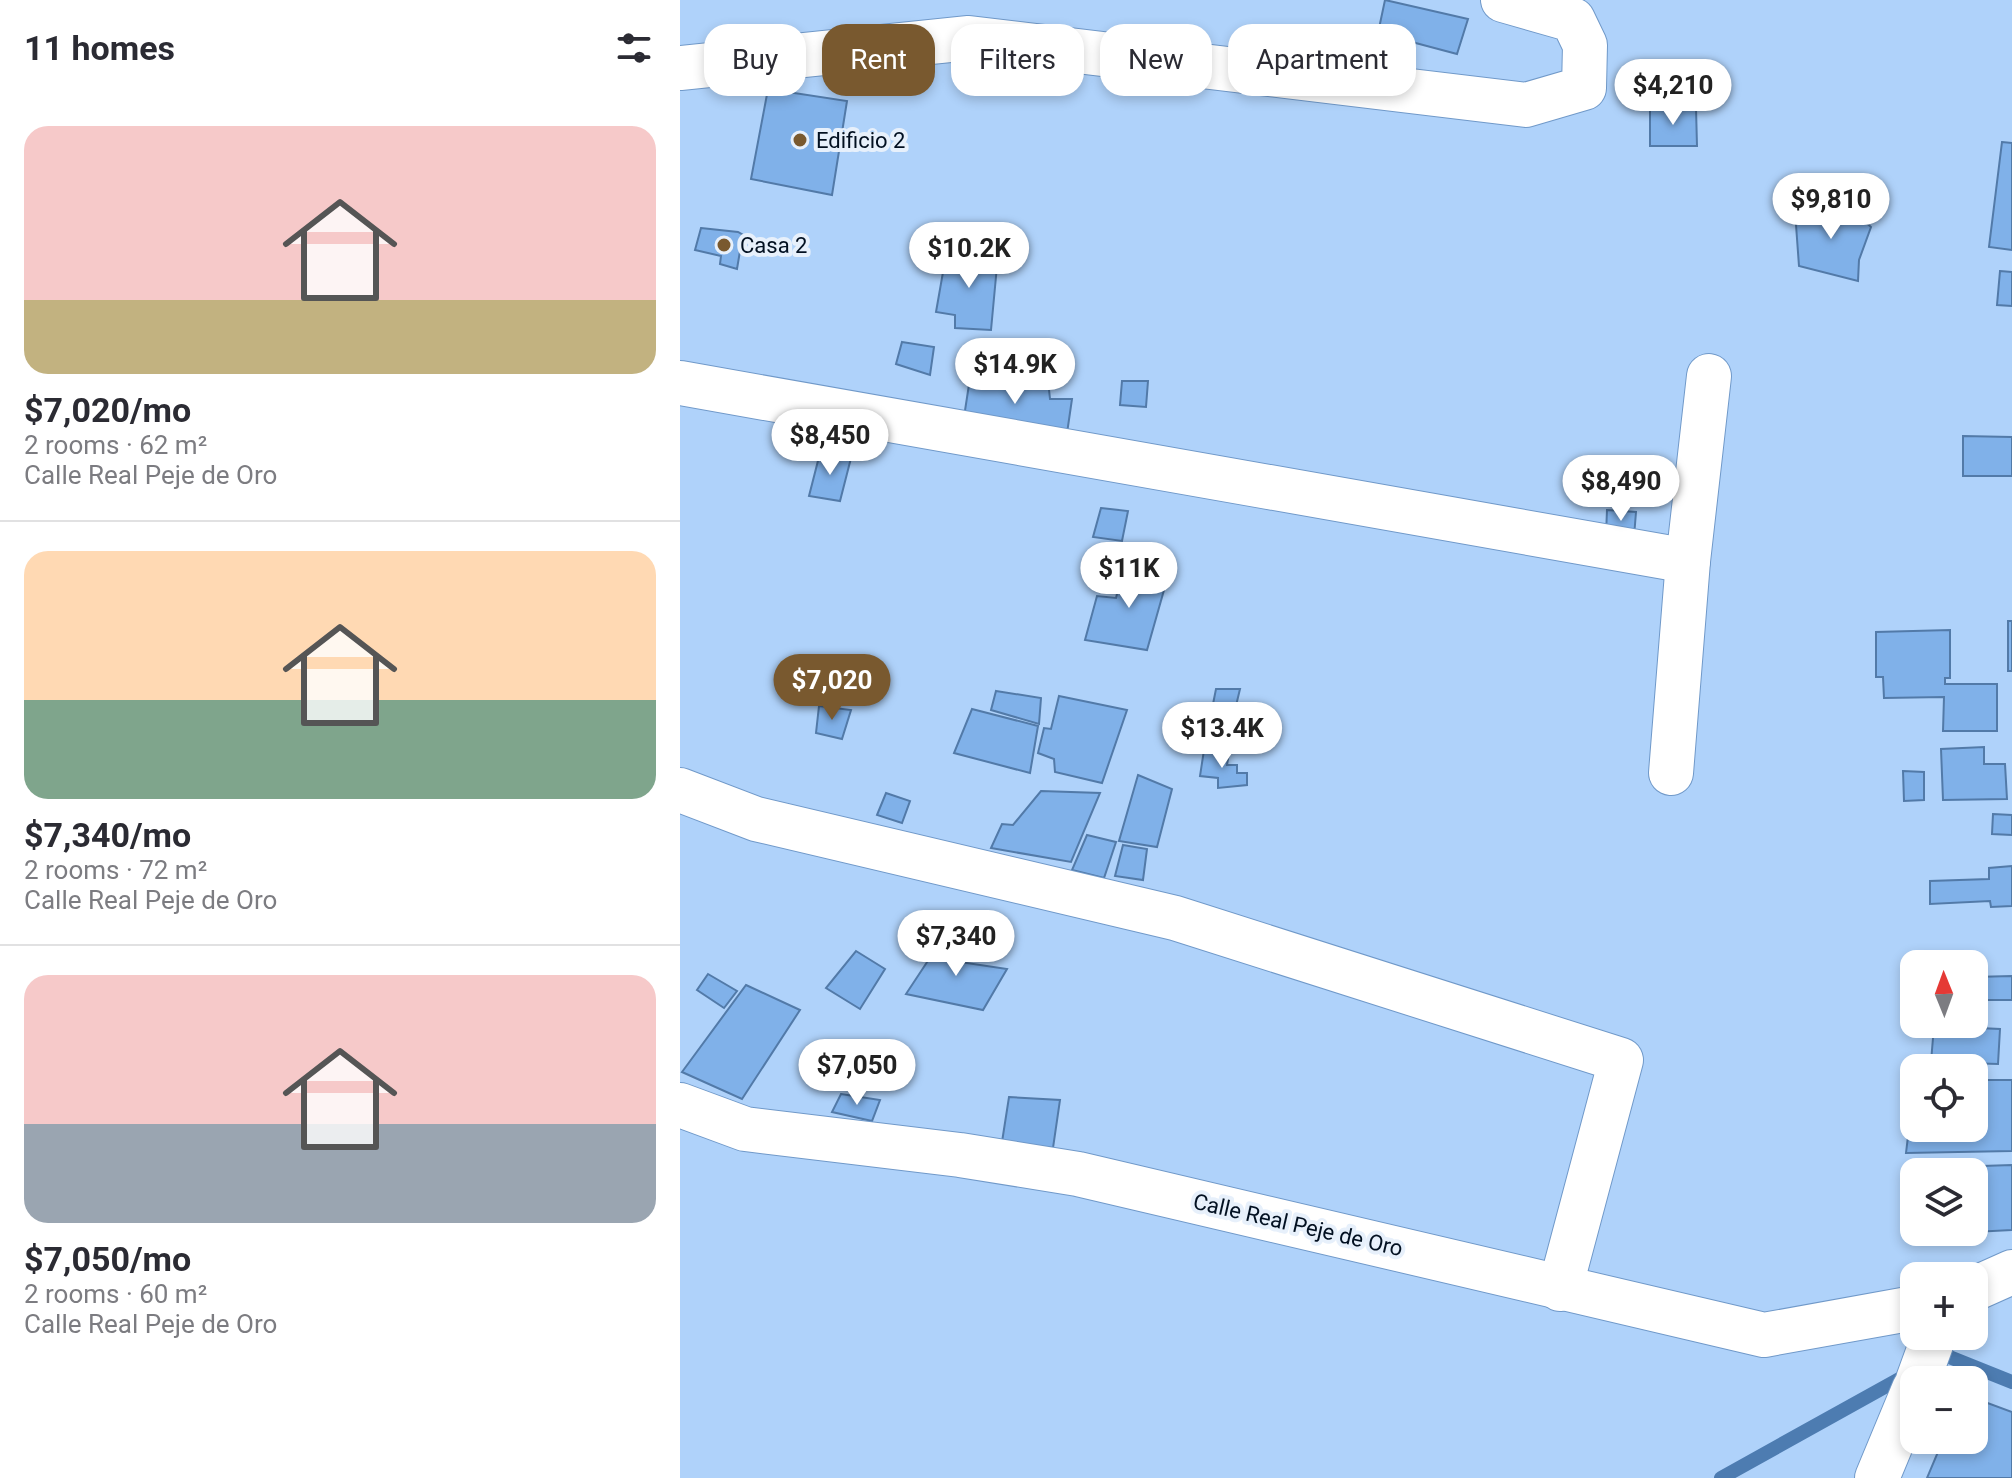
<!DOCTYPE html>
<html lang="en">
<head>
<meta charset="utf-8">
<style>
  :root { --surface:#fff; --page:#f2f2f3; --text:#2b2b33; --muted:#7c7c81; --line:#e1e1e2; --accent:#79592f }
  body { margin:0; font-family:Roboto,sans-serif; background:var(--page); color:var(--text); height:100vh; display:flex; flex-direction:column; font-size:30px; white-space:nowrap }
  * { box-sizing:border-box; margin:0 }
  p { font-size:26px; color:var(--muted) }
  .icon { flex:none; width:44px; height:44px; fill:none; stroke:currentColor; stroke-width:2; stroke-linecap:round; stroke-linejoin:round }
  .map { position:relative; flex:1; overflow:hidden }
  .sheet { display:flex; flex-direction:column; background:var(--surface); width:680px }
  .sheet>* { flex:none }
  .hud { position:absolute; left:24px; top:24px; width:760px; height:72px; display:flex; gap:16px }
  .needle { width:52px; rotate:359deg }
  .fabs { position:absolute; left:1220px; top:950px; display:grid; gap:16px }
  .fabs a { display:grid; place-items:center; width:88px; height:88px; border-radius:16px; background:var(--surface); box-shadow:0 4px 12px #0003; font-size:40px }
  .price { position:absolute; translate:-50% -68px; padding:0 18px; border-radius:28px; background:#fff; color:#222; font-size:26px; line-height:52px; filter:drop-shadow(0 2px 4px #0008) }
  .price::after { content:''; position:absolute; left:50%; top:48px; width:24px; height:18px; margin-left:-12px; background:inherit; clip-path:polygon(0 0,100% 0,50% 100%) }
  .price.current { background:var(--accent); color:#fff }
  ul { padding:0; list-style:none }
  li { display:grid; align-content:center; gap:16px; height:424px; padding:0 24px }
  li+li { border-top:2px solid var(--line) }
  li span { display:grid; place-items:center; height:248px; border-radius:24px; color:#555 }
  li>.icon { margin-inline-start:auto }
  span .icon { width:144px; height:144px; fill:#fffc; stroke-width:1 }
  li b { font-size:34px }
  h2 { display:flex; justify-content:space-between; align-items:center; height:96px; padding:0 24px; font-size:34px }
  .chip { padding:0 28px; border-radius:24px; background:var(--surface); box-shadow:0 4px 12px #0003; font-size:28px; line-height:72px }
  .chip.current { background:var(--accent); color:#fff }
  main { display:flex; flex:1; min-height:0 }
  .map>svg:first-child { display:block }
  .lines { fill:none; stroke-linecap:round; stroke-linejoin:round }
  .stream { stroke:#4d7cb1; stroke-width:14 }
  .building { fill:#80b1e9; stroke:#527aa8; stroke-width:2 }
  .minor-casing { stroke:#7099c9; stroke-width:46 }
  .tertiary-casing { stroke:#7099c9; stroke-width:46 }
  .minor { stroke:#fff; stroke-width:44 }
  .tertiary { stroke:#fff; stroke-width:44 }
  .poi-dot { fill:#79592f; stroke:#e7f0fb; stroke-width:3 }
  .labels { text-anchor:middle; dominant-baseline:central; stroke-width:8; stroke-linejoin:round; paint-order:stroke }
  .poi-label { font-size:22px; fill:#021021; stroke:#e7f0fb; text-anchor:start }
  .street-label { font-size:22px; fill:#021021; stroke:#e7f0fb }
</style>
</head>
<body>
<main>
<section class="sheet">
<h2>11 homes<svg class="icon" aria-label="filters" viewBox="0 0 24 24"><path d="M4 7h16M4 17h16"/><circle cx="9" cy="7" r="2"/><circle cx="15" cy="17" r="2"/></svg></h2>
<ul>
<li><span style="background:linear-gradient(#f6c9c9 70%,#c2b280 0)"><svg class="icon" aria-label="home" viewBox="0 0 24 24"><path d="M3 11l9-7 9 7M6 9v11h12V9"/></svg></span><div><b>$7,020/mo</b><p>2 rooms · 62 m²</p><p>Calle Real Peje de Oro</p></div></li>
<li><span style="background:linear-gradient(#ffd9b3 60%,#7fa58c 0)"><svg class="icon" aria-label="home" viewBox="0 0 24 24"><path d="M3 11l9-7 9 7M6 9v11h12V9"/></svg></span><div><b>$7,340/mo</b><p>2 rooms · 72 m²</p><p>Calle Real Peje de Oro</p></div></li>
<li><span style="background:linear-gradient(#f6c9c9 60%,#9aa5b1 0)"><svg class="icon" aria-label="home" viewBox="0 0 24 24"><path d="M3 11l9-7 9 7M6 9v11h12V9"/></svg></span><div><b>$7,050/mo</b><p>2 rooms · 60 m²</p><p>Calle Real Peje de Oro</p></div></li>
</ul>
</section>
<div class="map">
<svg width="1332" height="1478" viewBox="0 0 1332 1478">
  <rect width="100%" height="100%" fill="#afd2fa"/>
  <g class="lines">
    <g class="stream">
      <polyline points="1255,1359 1262,1354 1332,1382"/>
      <polyline points="1041,1478 1230,1373"/>
    </g>
  </g>
  <g class="building">
    <polygon points="705,0 788,19 777,54 698,33"/>
    <polygon points="88,89 167,101 152,195 71,179"/>
    <polygon points="970,107 1016,108 1017,146 970,146"/>
    <polygon points="1322,142 1332,143 1332,250 1309,247"/>
    <polygon points="1124,207 1132,209 1132,215 1152,209 1173,211 1191,227 1179,260 1178,281 1119,266 1115,211"/>
    <polygon points="21,228 58,232 72,240 74,250 60,251 57,269 40,264 41,256 15,250"/>
    <polygon points="266,255 318,255 311,330 275,328 275,315 256,312"/>
    <polygon points="1320,271 1332,272 1332,306 1317,305"/>
    <polygon points="222,342 254,347 250,375 216,364"/>
    <polygon points="318,364 368,380 370,399 392,399 385,447 282,430 292,365"/>
    <polygon points="442,381 468,381 466,407 440,405"/>
    <polygon points="1283,436 1332,437 1332,476 1283,476"/>
    <polygon points="140,453 171,458 160,501 129,496"/>
    <polygon points="421,508 448,511 442,541 413,537"/>
    <polygon points="927,510 956,512 954,537 926,535"/>
    <polygon points="444,565 488,576 467,650 405,640 417,596 436,598"/>
    <rect x="1328" y="621" width="4" height="50"/>
    <polygon points="1270,630 1270,678 1265,678 1265,684 1317,684 1317,731 1263,731 1264,697 1204,698 1203,677 1196,677 1196,632"/>
    <polygon points="536,689 560,689 554,714 532,709"/>
    <polygon points="316,691 361,698 359,724 311,710"/>
    <polygon points="379,696 447,710 422,783 375,772 374,759 358,753 364,728 371,729"/>
    <polygon points="139,706 171,710 162,739 136,733"/>
    <polygon points="292,709 358,726 350,773 274,753"/>
    <polygon points="1304,747 1304,764 1325,764 1327,799 1263,800 1261,749"/>
    <polygon points="524,750 549,753 547,765 557,765 557,773 567,773 567,785 538,788 538,778 520,776"/>
    <polygon points="1223,771 1244,772 1244,800 1224,801"/>
    <polygon points="458,775 492,789 477,847 439,841"/>
    <polygon points="361,791 420,793 391,862 311,848 322,824 333,825"/>
    <polygon points="206,793 230,801 222,823 197,815"/>
    <polygon points="1313,814 1332,815 1332,835 1312,834"/>
    <polygon points="407,835 436,842 424,878 392,870"/>
    <polygon points="443,845 467,849 463,880 435,876"/>
    <polygon points="1332,866 1332,906 1311,907 1310,901 1250,904 1250,881 1309,879 1309,868"/>
    <polygon points="263,938 290,949 280,962 327,969 303,1010 226,994"/>
    <polygon points="176,951 205,969 180,1009 146,988"/>
    <polygon points="28,974 57,991 44,1008 17,990"/>
    <polygon points="1332,976 1332,1000 1294,1000 1294,977"/>
    <polygon points="66,985 120,1010 62,1099 2,1072"/>
    <polygon points="1254,1026 1320,1029 1318,1064 1251,1062"/>
    <polygon points="1294,1080 1332,1080 1332,1151 1226,1153 1234,1087 1234,1128 1294,1128"/>
    <polygon points="161,1094 200,1100 192,1121 152,1112"/>
    <polygon points="329,1097 380,1100 373,1148 322,1142"/>
    <polygon points="1332,1165 1332,1230 1294,1232 1294,1172 1242,1172 1242,1168"/>
    <polygon points="1227,1202 1234,1203 1234,1232 1285,1232 1223,1234 1222,1225 1227,1224"/>
    <polygon points="1294,1398 1332,1412 1332,1478 1247,1478 1263,1440 1294,1440"/>
  </g>
  <g class="lines">
    <g class="minor-casing">
      <g id="minor">
        <polyline points="0,383 1008,561 1029,376"/>
        <polyline points="991,773 1008,561"/>
        <polyline points="0,790 76,819 495,918 941,1060 880,1289"/>
        <polyline points="0,1105 65,1129 280,1155 398,1174 1084,1335 1234,1308"/>
        <polyline points="1294,1289 1332,1272"/>
        <polyline points="1238,1380 1254,1336"/>
        <polyline points="1197,1478 1234,1389"/>
      </g>
    </g>
    <g class="tertiary-casing">
      <polyline id="tertiary" points="0,68 289,38 846,105 904,88 905,45 893,20 823,0"/>
    </g>
    <use href="#minor" class="minor"/>
    <use href="#tertiary" class="tertiary"/>
  </g>
  <g class="poi-dot">
    <circle cx="120" cy="140" r="8"/>
    <circle cx="44" cy="245" r="8"/>
  </g>
  <g class="labels">
    <g class="poi-label">
      <text x="136" y="140">Edificio 2</text>
      <text x="60" y="245">Casa 2</text>
    </g>
    <g class="street-label">
      <text transform="translate(618 1225) rotate(13)">Calle Real Peje de Oro</text>
    </g>
  </g>
</svg>
<div class="fabs">
<a><svg class="needle" viewBox="-14 -14 28 28"><path d="M0-13l5 13h-10z" fill="#e53935"/><path d="M0 13l5-13h-10z" fill="#7c7c81"/></svg></a>
<a><svg class="icon" aria-label="locate" viewBox="0 0 24 24"><circle cx="12" cy="12" r="6"/><path d="M12 2v4M12 18v4M2 12h4M18 12h4"/></svg></a>
<a><svg class="icon" aria-label="layers" viewBox="0 0 24 24"><path d="M12 4l9 5-9 5-9-5zM3 14l9 5 9-5"/></svg></a>
<a>+</a>
<a>−</a>
</div>
<b class="price" style="left:993px;top:127px">$4,210</b>
<b class="price" style="left:1151px;top:241px">$9,810</b>
<b class="price" style="left:289px;top:290px">$10.2K</b>
<b class="price" style="left:335px;top:406px">$14.9K</b>
<b class="price" style="left:150px;top:477px">$8,450</b>
<b class="price" style="left:941px;top:523px">$8,490</b>
<b class="price" style="left:449px;top:610px">$11K</b>
<b class="price current" style="left:152px;top:722px">$7,020</b>
<b class="price" style="left:542px;top:770px">$13.4K</b>
<b class="price" style="left:276px;top:978px">$7,340</b>
<b class="price" style="left:177px;top:1107px">$7,050</b>
<div class="hud">
<a class="chip">Buy</a>
<a class="chip current">Rent</a>
<a class="chip">Filters</a>
<a class="chip">New</a>
<a class="chip">Apartment</a>
</div>
</div>
</main>
</body>
</html>
